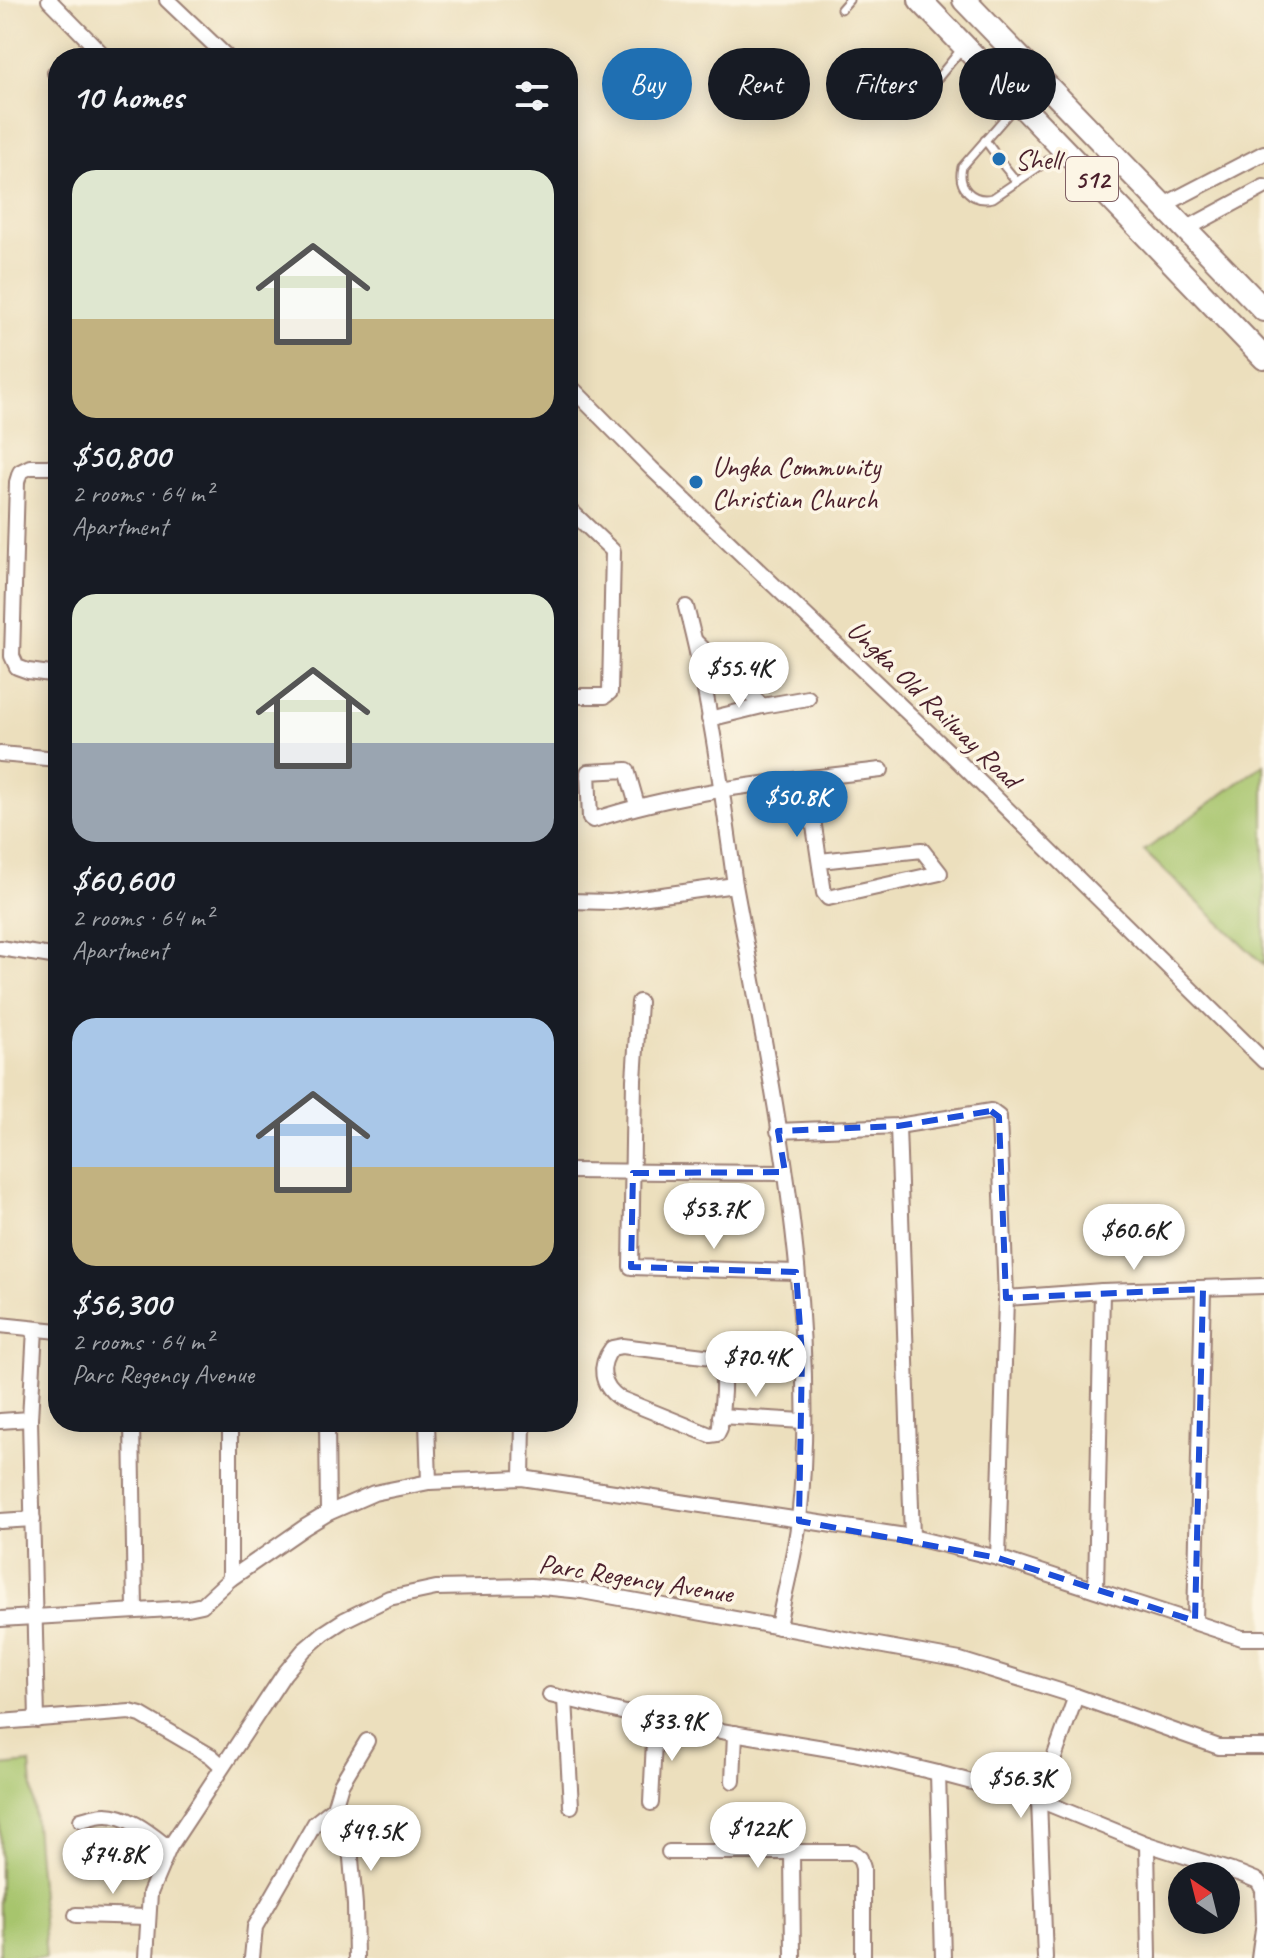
<!DOCTYPE html>
<html lang="en">
<head>
<meta charset="utf-8">
<style>
  :root { --surface:#171b24; --page:#20242c; --text:#f1f3f6; --muted:#9ea1a6; --accent:#1f6fb2 }
  body { margin:0; font-family:Caveat,sans-serif; background:var(--page); color:var(--text); height:100vh; display:flex; flex-direction:column; font-size:30px; white-space:nowrap }
  * { box-sizing:border-box; margin:0 }
  p { font-size:26px; color:var(--muted) }
  .icon { flex:none; width:44px; height:44px; fill:none; stroke:currentColor; stroke-width:2; stroke-linecap:round; stroke-linejoin:round }
  .map { position:relative; flex:1; overflow:hidden }
  .sheet { position:absolute; left:48px; top:48px; width:530px; height:1384px; display:flex; flex-direction:column; background:var(--surface); border-radius:32px; box-shadow:0 4px 20px #0003 }
  .sheet>* { flex:none }
  .hud { position:absolute; left:602px; top:48px; width:542px; height:72px; display:flex; gap:16px }
  .needle { width:52px; rotate:325deg }
  .fabs { position:absolute; left:1168px; top:1862px; display:grid; gap:16px }
  .fabs a { display:grid; place-items:center; width:72px; height:72px; border-radius:50%; background:var(--surface); box-shadow:0 4px 20px #0003; font-size:40px }
  .price { position:absolute; translate:-50% -68px; padding:0 18px; border-radius:28px; background:#fff; color:#222; font-size:26px; line-height:52px; filter:drop-shadow(0 2px 4px #0008) }
  .price::after { content:''; position:absolute; left:50%; top:48px; width:24px; height:18px; margin-left:-12px; background:inherit; clip-path:polygon(0 0,100% 0,50% 100%) }
  .price.selected { background:var(--accent); color:#fff }
  ul { padding:0; list-style:none }
  li { display:grid; align-content:center; gap:16px; height:424px; padding:0 24px }
  li span { display:grid; place-items:center; height:248px; border-radius:24px; color:#555 }
  li>.icon { margin-inline-start:auto }
  span .icon { width:144px; height:144px; fill:#fffc; stroke-width:1 }
  li b { font-size:34px }
  h2 { display:flex; justify-content:space-between; align-items:center; height:96px; padding:0 24px; font-size:34px }
  .chip { padding:0 28px; border-radius:36px; background:var(--surface); box-shadow:0 4px 20px #0003; font-size:28px; line-height:72px }
  .chip.selected { background:var(--accent); color:#fff }
  .map>svg:first-child { display:block }
  .green { fill:#a7c56d; stroke:#78724c; stroke-width:2 }
  .lines { fill:none; stroke-linecap:round; stroke-linejoin:round }
  .lane-casing { stroke:#9b7f74; stroke-width:11 }
  .street-casing { stroke:#9b7f74; stroke-width:18 }
  .primary-casing { stroke:#9b7f74; stroke-width:26 }
  .lane { stroke:#fff; stroke-width:7 }
  .street { stroke:#fff; stroke-width:14 }
  .primary { stroke:#fff; stroke-width:22 }
  .marked { fill:none; stroke:#1d4ed8; stroke-width:6; stroke-dasharray:16 10; stroke-linejoin:round }
  .poi-dot { fill:#1f6fb2; stroke:#fcf5e5; stroke-width:3 }
  .labels { text-anchor:middle; dominant-baseline:central; stroke-width:7; stroke-linejoin:round; paint-order:stroke }
  .shield { fill:#fcf5e5; stroke:#7f5f63; stroke-width:2 }
  .shield-label { font-size:26px; font-weight:bold; fill:#4a1f2b }
  .poi-label { font-size:28px; fill:#4a1f2b; stroke:#fcf5e5; text-anchor:start }
  .street-label { font-size:28px; fill:#4a1f2b; stroke:#fcf5e5 }
</style>
</head>
<body>
<div class="map">
<svg width="1264" height="1958" viewBox="0 0 1264 1958">
  <rect width="100%" height="100%" fill="#fcf5e5"/>
  <filter id="ink" filterUnits="userSpaceOnUse"><feTurbulence type="fractalNoise" baseFrequency=".0125" numOctaves="2"/><feDisplacementMap in="SourceGraphic" scale="16" xChannelSelector="R" yChannelSelector="G"/><feConvolveMatrix kernelMatrix="1 2 1 2 8 2 1 2 1" color-interpolation-filters="sRGB"/></filter>
  <filter id="wash" filterUnits="userSpaceOnUse"><feTurbulence type="fractalNoise" baseFrequency=".006" numOctaves="4" result="noise"/><feDisplacementMap in="SourceGraphic" scale="32" xChannelSelector="R" yChannelSelector="G"/><feGaussianBlur stdDeviation="1.8" result="paint"/><feColorMatrix in="noise" values="0 0 0 0 0 0 0 0 0 0 0 0 0 0 0 0 0 1.4 0 .05"/><feComposite in="paint" operator="in"/></filter>
  <g filter="url(#wash)">
    <rect width="100%" height="100%" fill="#ecdfbd"/>
    <g class="green">
      <polygon points="1264,764 1264,965 1144,851"/>
      <polygon points="30,1763 46,1958 0,1958 0,1766"/>
    </g>
  </g>
  <g filter="url(#ink)">
    <g class="lines">
      <g class="lane-casing">
        <g id="lane">
          <polyline points="841,9 849,0"/>
          <path d="M852,68C859,81 867,102 879,111C904,130 949,63 963,47"/>
          <path d="M1017,104L962,167C957,187 972,203 993,198L1062,151"/>
          <polyline points="985,140 993,151"/>
          <polyline points="1004,166 1017,182"/>
        </g>
      </g>
      <g class="street-casing">
        <g id="street">
          <polyline points="49,0 106,58"/>
          <polyline points="167,0 228,58"/>
          <polyline points="55,73 58,73"/>
          <polyline points="1164,205 1264,153"/>
          <polyline points="1186,229 1264,187"/>
          <polyline points="568,384 651,468 951,754 1264,1061"/>
          <polyline points="58,467 30,467 20,472 17,482 12,656 17,667 28,671 58,675"/>
          <polyline points="568,508 613,551 610,692 605,696 568,696"/>
          <path d="M686,607C710,697 722,792 735,885"/>
          <polyline points="696,642 762,706 808,698"/>
          <polyline points="709,719 762,706"/>
          <polyline points="0,754 58,759"/>
          <polyline points="807,779 824,893 828,898 940,873 922,850 820,861"/>
          <path d="M637,805L627,770L588,772L590,818L593,820C686,789 785,781 881,770"/>
          <path d="M568,901L611,902L735,885C773,1090 821,1310 799,1520C795,1556 784,1592 778,1627"/>
          <polyline points="0,948 58,957"/>
          <polyline points="639,1002 634,1080 631,1267 796,1272"/>
          <polyline points="898,1126 912,1537"/>
          <polyline points="778,1131 898,1126 991,1111 999,1117 1006,1298 998,1558"/>
          <polyline points="568,1171 785,1173"/>
          <polyline points="1006,1298 1102,1291 1264,1286"/>
          <polyline points="0,1325 58,1331"/>
          <polyline points="35,1329 30,1419 37,1720"/>
          <path d="M622,1346L712,1357C731,1372 720,1406 720,1428L717,1434L710,1435L619,1398C601,1385 598,1366 612,1348Z"/>
          <polyline points="720,1416 803,1421"/>
          <polyline points="0,1421 30,1419"/>
          <polyline points="132,1422 135,1611"/>
          <polyline points="327,1422 328,1513"/>
          <polyline points="427,1422 429,1482"/>
          <polyline points="522,1478 523,1422"/>
          <polyline points="0,1521 33,1519"/>
          <polyline points="230,1579 230,1422"/>
          <polyline points="1096,1589 1102,1291"/>
          <polyline points="0,1619 188,1608 202,1605 230,1579 305,1527 328,1513 374,1493 429,1482 522,1478 912,1537 998,1558 1242,1638 1264,1638"/>
          <polyline points="1195,1621 1203,1289"/>
          <polyline points="550,1695 655,1720 854,1753 938,1773 1039,1800 1147,1844 1241,1874 1258,1881 1263,1890 1264,1922 1259,1958"/>
          <polyline points="565,1699 571,1806"/>
          <polyline points="0,1722 130,1712 141,1715 211,1756 222,1766"/>
          <polyline points="938,1773 943,1958"/>
          <polyline points="733,1781 735,1733"/>
          <polyline points="651,1803 655,1720"/>
          <polyline points="334,1808 348,1823 355,1905 356,1958"/>
          <path d="M81,1820C88,1818 98,1815 106,1815C129,1815 152,1835 169,1848"/>
          <polyline points="1147,1844 1149,1958"/>
          <polyline points="792,1851 793,1958"/>
          <polyline points="669,1852 853,1852 860,1858 863,1868 863,1958"/>
          <polyline points="76,1915 147,1917"/>
          <polyline points="146,1958 150,1893 169,1848 284,1674 304,1650 324,1633 344,1620 389,1598 436,1588 531,1586 582,1591 960,1660 1076,1696 1219,1747 1264,1747"/>
          <polyline points="252,1958 255,1927 315,1823 334,1808 341,1784 367,1741"/>
          <polyline points="1045,1958 1039,1800 1076,1696"/>
        </g>
      </g>
      <g class="primary-casing">
        <g id="primary">
          <polyline points="920,0 1264,358"/>
          <polyline points="964,0 1264,310"/>
        </g>
      </g>
      <use href="#lane" class="lane"/>
      <use href="#street" class="street"/>
      <use href="#primary" class="primary"/>
    </g>
  </g>
  <path class="marked" d="M991,1111L999,1117L1006,1298L1203,1289L1195,1621L998,1558L799,1521L802,1355L796,1272L631,1267L633,1173L785,1172L778,1131L898,1126Z"/>
  <g class="poi-dot">
    <circle cx="999" cy="159" r="8"/>
    <circle cx="696" cy="482" r="8"/>
  </g>
  <g class="labels">
    <rect class="shield" x="1066" y="157" width="52" height="44" rx="6"/>
    <g class="shield-label">
      <text x="1092" y="179">512</text>
    </g>
    <g class="poi-label">
      <text x="1015" y="159">Shell</text>
      <text x="712" y="466">Ungka Community<tspan x="712" dy="32">Christian Church</tspan></text>
    </g>
    <g class="street-label">
      <text transform="translate(934 704) rotate(44)">Ungka Old Railway Road</text>
      <text transform="translate(636 1578) rotate(9)">Parc Regency Avenue</text>
    </g>
  </g>
</svg>
<div class="fabs">
<a><svg class="needle" viewBox="-14 -14 28 28"><path d="M0-13l5 13h-10z" fill="#e53935"/><path d="M0 13l5-13h-10z" fill="#9ea1a6"/></svg></a>
</div>
<b class="price" style="left:739px;top:710px">$55.4K</b>
<b class="price selected" style="left:797px;top:839px">$50.8K</b>
<b class="price" style="left:714px;top:1251px">$53.7K</b>
<b class="price" style="left:1134px;top:1272px">$60.6K</b>
<b class="price" style="left:756px;top:1399px">$70.4K</b>
<b class="price" style="left:672px;top:1763px">$33.9K</b>
<b class="price" style="left:1021px;top:1820px">$56.3K</b>
<b class="price" style="left:758px;top:1870px">$122K</b>
<b class="price" style="left:371px;top:1873px">$49.5K</b>
<b class="price" style="left:113px;top:1896px">$74.8K</b>
<div class="hud">
<a class="chip selected">Buy</a>
<a class="chip">Rent</a>
<a class="chip">Filters</a>
<a class="chip">New</a>
</div>
<section class="sheet">
<h2>10 homes<svg class="icon" aria-label="filters" viewBox="0 0 24 24"><path d="M4 7h16M4 17h16"/><circle cx="9" cy="7" r="2"/><circle cx="15" cy="17" r="2"/></svg></h2>
<ul>
<li><span style="background:linear-gradient(#dfe7d0 60%,#c2b280 0)"><svg class="icon" aria-label="home" viewBox="0 0 24 24"><path d="M3 11l9-7 9 7M6 9v11h12V9"/></svg></span><div><b>$50,800</b><p>2 rooms · 64 m²</p><p>Apartment</p></div></li>
<li><span style="background:linear-gradient(#dfe7d0 60%,#9aa5b1 0)"><svg class="icon" aria-label="home" viewBox="0 0 24 24"><path d="M3 11l9-7 9 7M6 9v11h12V9"/></svg></span><div><b>$60,600</b><p>2 rooms · 64 m²</p><p>Apartment</p></div></li>
<li><span style="background:linear-gradient(#a9c7e8 60%,#c2b280 0)"><svg class="icon" aria-label="home" viewBox="0 0 24 24"><path d="M3 11l9-7 9 7M6 9v11h12V9"/></svg></span><div><b>$56,300</b><p>2 rooms · 64 m²</p><p>Parc Regency Avenue</p></div></li>
</ul>
</section>
</div>
</body>
</html>
